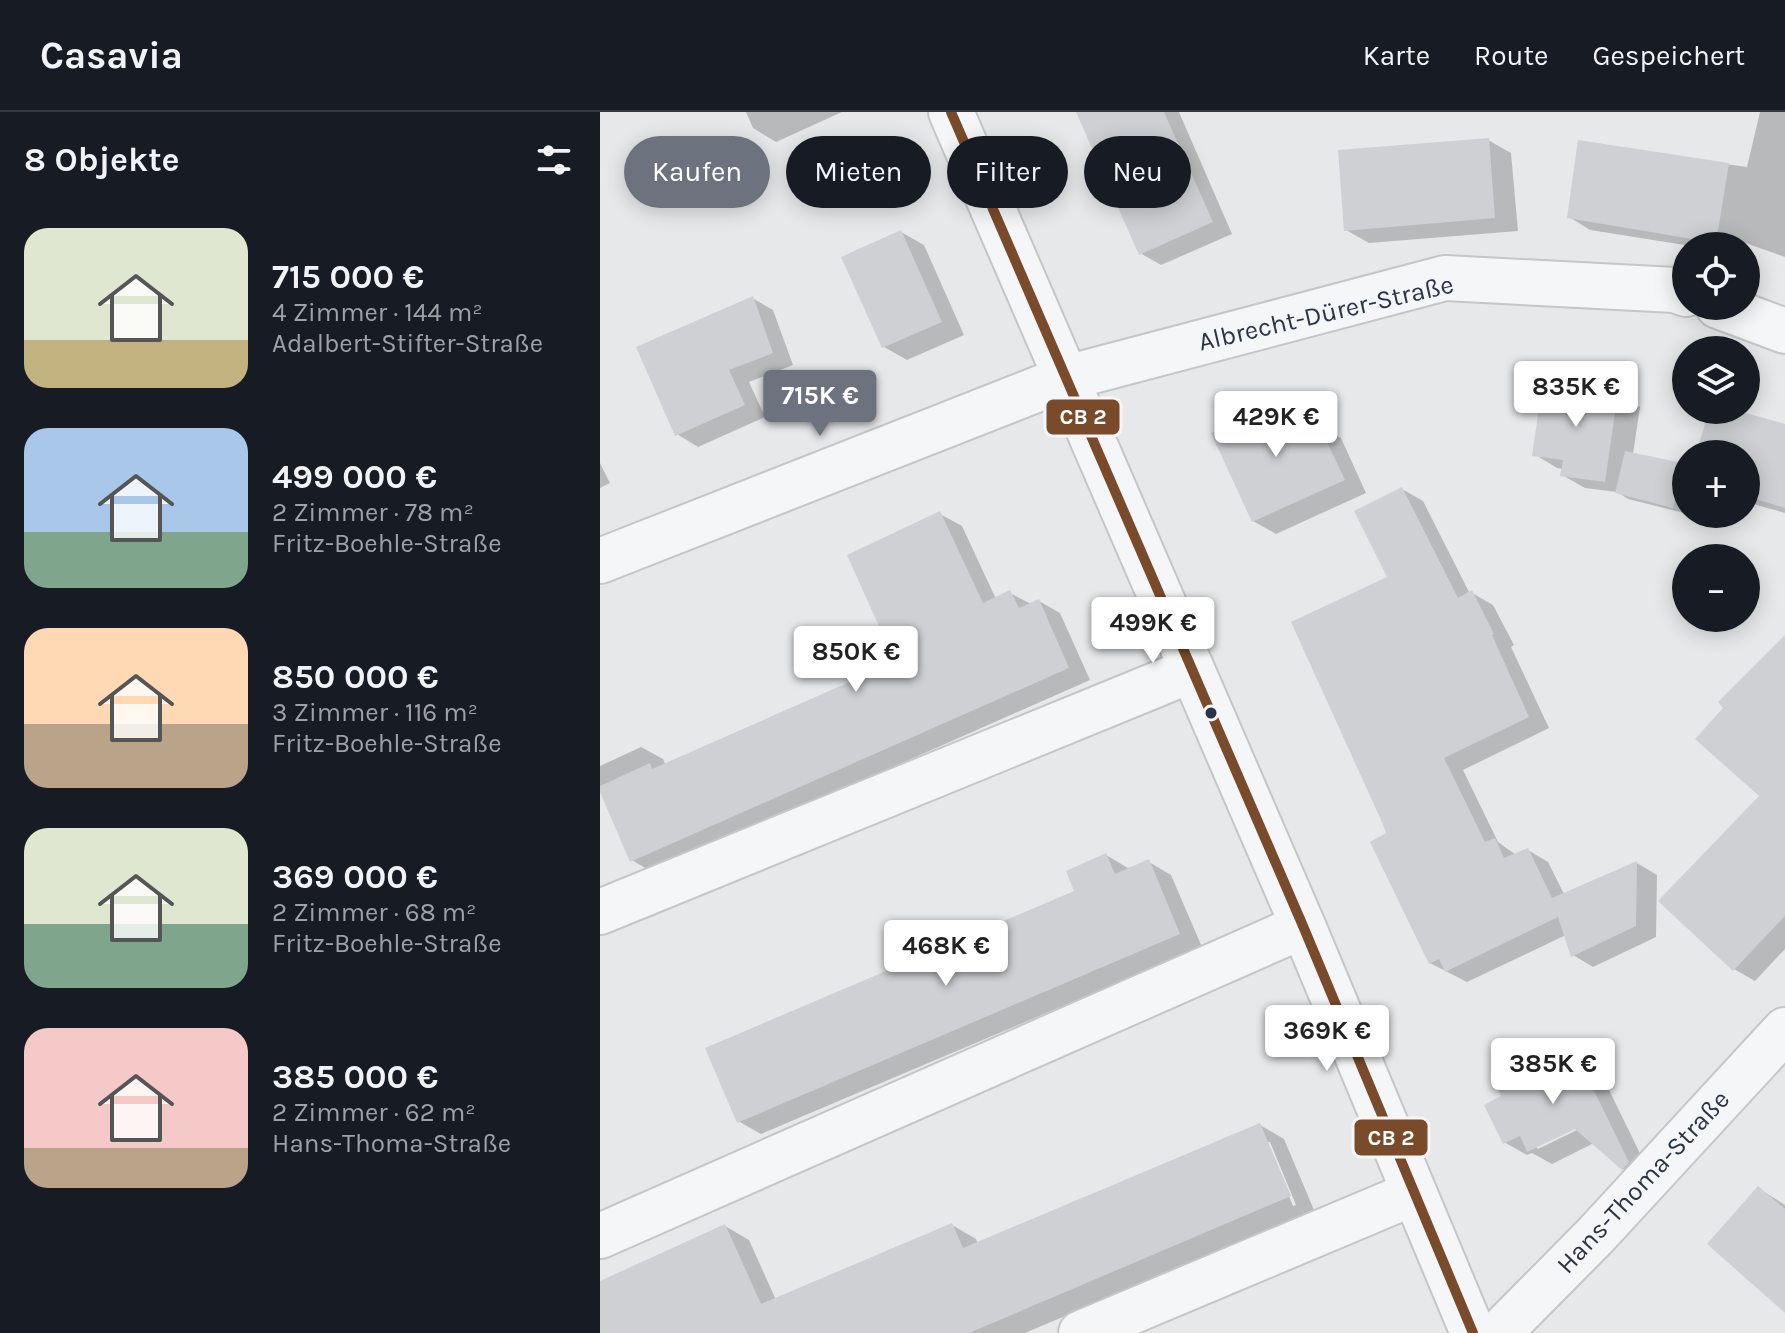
<!DOCTYPE html>
<html lang="de">
<head>
<meta charset="utf-8">
<style>
  :root { --surface:#171b24; --page:#20242c; --text:#f1f3f6; --muted:#9ea1a6; --line:#363941; --accent:#6c737f }
  body { margin:0; font-family:Karla,sans-serif; background:var(--page); color:var(--text); height:100vh; display:flex; flex-direction:column; font-size:30px; white-space:nowrap }
  * { box-sizing:border-box; margin:0 }
  p { font-size:26px; color:var(--muted) }
  .icon { flex:none; width:44px; height:44px; fill:none; stroke:currentColor; stroke-width:2; stroke-linecap:round; stroke-linejoin:round }
  .map { position:relative; flex:1; overflow:hidden }
  .details { display:flex; flex-direction:column; background:var(--surface); width:600px }
  .details>* { flex:none }
  .guide { position:absolute; left:24px; top:24px; width:760px; height:72px; display:flex; gap:16px }
  .buttons { position:absolute; left:1072px; top:120px; display:grid; gap:16px }
  .buttons a { display:grid; place-items:center; width:88px; height:88px; border-radius:50%; background:var(--surface); box-shadow:0 4px 20px #0003; font-size:40px }
  .price { position:absolute; translate:-50% -68px; padding:0 18px; border-radius:8px; background:#fff; color:#222; font-size:26px; line-height:52px; filter:drop-shadow(0 2px 4px #0008) }
  .price::after { content:''; position:absolute; left:50%; top:48px; width:24px; height:18px; margin-left:-12px; background:inherit; clip-path:polygon(0 0,100% 0,50% 100%) }
  .price.current { background:var(--accent); color:#fff }
  ul { padding:0; list-style:none }
  li { display:flex; align-items:center; gap:24px; height:200px; padding:0 24px }
  li span { display:grid; place-items:center; flex:none; width:224px; height:160px; border-radius:24px; color:#555 }
  li>.icon { margin-inline-start:auto }
  span .icon { width:96px; height:96px; fill:#fffc; stroke-width:1 }
  li b { font-size:34px }
  h2 { display:flex; justify-content:space-between; align-items:center; height:96px; padding:0 24px; font-size:34px }
  .tag { padding:0 28px; border-radius:36px; background:var(--surface); box-shadow:0 4px 20px #0003; font-size:28px; line-height:72px }
  .tag.current { background:var(--accent); color:#fff }
  header { display:flex; align-items:center; gap:48px; box-sizing:border-box; height:112px; padding:0 40px; background:var(--surface); border-bottom:2px solid var(--line) }
  header strong { font-size:38px }
  nav { display:flex; gap:44px; margin-inline-start:auto; font-size:28px }
  main { display:flex; flex:1; min-height:0 }
  .map>svg:first-child { display:block }
  .shadow { fill:#0003; fill-rule:evenodd }
  .building { fill:#ced0d3 }
  .lines { fill:none; stroke-linecap:round; stroke-linejoin:round }
  .minor-casing { stroke:#c4c6c8; stroke-width:48 }
  .minor { stroke:#f5f6f7; stroke-width:44 }
  .bus-1-casing { stroke:#f4f6f9; stroke-width:16 }
  .bus-1 { stroke:#7a4b2a; stroke-width:10 }
  .bus-dot { fill:#2b3445; stroke:#f4f6f9; stroke-width:3 }
  .labels { text-anchor:middle; dominant-baseline:central; stroke-width:7; stroke-linejoin:round; paint-order:stroke }
  .street-label { font-size:26px; fill:#2b3445; stroke:#f4f6f9 }
  .line-badge { stroke:#f4f6f9; stroke-width:3 }
  .badge-label { font-size:22px; text-anchor:middle; font-weight:bold; fill:#fff }
</style>
</head>
<body>
<header>
<strong>Casavia</strong>
<nav><a>Karte</a><a>Route</a><a>Gespeichert</a></nav>
</header>
<main>
<section class="details">
<h2>8 Objekte<svg class="icon" aria-label="filters" viewBox="0 0 24 24"><path d="M4 7h16M4 17h16"/><circle cx="9" cy="7" r="2"/><circle cx="15" cy="17" r="2"/></svg></h2>
<ul>
<li><span style="background:linear-gradient(#dfe7d0 70%,#c2b280 0)"><svg class="icon" aria-label="home" viewBox="0 0 24 24"><path d="M3 11l9-7 9 7M6 9v11h12V9"/></svg></span><div><b>715 000 €</b><p>4 Zimmer · 144 m²</p><p>Adalbert-Stifter-Straße</p></div></li>
<li><span style="background:linear-gradient(#a9c7e8 65%,#7fa58c 0)"><svg class="icon" aria-label="home" viewBox="0 0 24 24"><path d="M3 11l9-7 9 7M6 9v11h12V9"/></svg></span><div><b>499 000 €</b><p>2 Zimmer · 78 m²</p><p>Fritz-Boehle-Straße</p></div></li>
<li><span style="background:linear-gradient(#ffd9b3 60%,#b9a48a 0)"><svg class="icon" aria-label="home" viewBox="0 0 24 24"><path d="M3 11l9-7 9 7M6 9v11h12V9"/></svg></span><div><b>850 000 €</b><p>3 Zimmer · 116 m²</p><p>Fritz-Boehle-Straße</p></div></li>
<li><span style="background:linear-gradient(#dfe7d0 60%,#7fa58c 0)"><svg class="icon" aria-label="home" viewBox="0 0 24 24"><path d="M3 11l9-7 9 7M6 9v11h12V9"/></svg></span><div><b>369 000 €</b><p>2 Zimmer · 68 m²</p><p>Fritz-Boehle-Straße</p></div></li>
<li><span style="background:linear-gradient(#f6c9c9 75%,#b9a48a 0)"><svg class="icon" aria-label="home" viewBox="0 0 24 24"><path d="M3 11l9-7 9 7M6 9v11h12V9"/></svg></span><div><b>385 000 €</b><p>2 Zimmer · 62 m²</p><p>Hans-Thoma-Straße</p></div></li>
</ul>
</section>
<div class="map">
<svg width="1185" height="1221" viewBox="0 0 1185 1221">
  <rect width="100%" height="100%" fill="#e6e8ea"/>
  <g class="shadow">
    <polygon points="146,0 242,0 176,30 153,16"/>
    <polygon points="480,0 579,0 632,122 561,153 540,141"/>
    <polygon points="1160,0 1185,0 1185,145 1140,129 1139,134 1091,134 990,118 969,105 980,31 1147,55"/>
    <polygon points="888,28 911,41 918,119 769,131 746,118"/>
    <polygon points="301,120 324,133 364,223 307,248 284,235"/>
    <polygon points="152,186 173,198 193,253 149,270 165,305 98,335 77,322"/>
    <polygon points="1017,282 1040,295 1033,342 1086,356 1084,401 1028,387 1017,380 985,376 962,363 963,357 957,356 934,342"/>
    <polygon points="689,287 711,300 717,313 741,326 766,381 676,422 653,409"/>
    <polygon points="1111,298 1128,298 1185,314 1185,401 1146,390 1146,342 1098,342"/>
    <polygon points="0,351 10,371 0,376"/>
    <polygon points="802,377 823,389 870,482 872,481 893,493 914,533 911,535 949,616 863,658 898,730 916,743 928,738 948,750 964,782 1037,751 1057,763 1056,825 993,855 973,843 966,823 867,870 830,851 789,722 789,466"/>
    <polygon points="340,402 362,414 396,487 410,481 431,492 439,489 460,501 490,568 53,761 32,748 0,675 0,654 41,635 63,647 66,654 297,551"/>
    <polygon points="1185,600 1185,837 1155,869 1134,857 1162,684"/>
    <polygon points="506,743 528,756 549,750 571,763 602,835 161,1022 138,1009 477,780"/>
    <path d="M971,934L994,947L1051,1064L1046,1070L1023,1057L994,1031L952,1052L932,1041L927,1043L904,1030ZM983,1011L985,1014L938,1037L935,1034Z"/>
    <path d="M660,1013L684,1027L714,1098L425,1221H0V1171L125,1114L149,1128L176,1188L352,1113L376,1127L378,1132ZM666,1030H670L696,1093L693,1094Z"/>
    <polygon points="1158,1076 1185,1093 1185,1198"/>
  </g>
  <g class="building">
    <polygon points="476,0 564,0 613,110 539,143"/>
    <polygon points="889,26 895,106 744,119 738,38"/>
    <polygon points="978,28 1129,51 1116,131 967,106"/>
    <polygon points="301,118 342,210 282,236 241,145"/>
    <polygon points="153,184 173,241 129,258 145,293 75,324 36,235"/>
    <polygon points="943,269 1018,280 1005,370 960,364 963,348 932,344"/>
    <polygon points="689,285 703,318 718,311 745,368 652,410 611,321"/>
    <polygon points="1109,298 1135,298 1185,312 1185,396 1146,384 1146,342 1096,342"/>
    <polygon points="1025,339 1082,351 1073,396 1015,381"/>
    <polygon points="802,375 858,486 872,478 894,522 892,523 929,605 844,646 885,730 895,726 904,746 928,736 952,786 1037,749 1036,814 971,845 958,805 845,860 839,847 829,852 770,730 786,721 781,708 691,510 787,465 754,399"/>
    <polygon points="340,399 383,491 410,478 419,496 439,487 469,556 30,750 0,680 0,674 50,651 52,657 295,550 247,443"/>
    <polygon points="1185,523 1185,804 1133,859 1058,789 1159,684 1095,627 1123,596 1118,590"/>
    <polygon points="506,741 515,762 549,747 580,822 137,1011 105,936 474,779 466,759"/>
    <polygon points="971,932 1029,1050 1022,1058 975,1017 927,1040 920,1024 903,1032 884,993 901,984 894,969"/>
    <polygon points="660,1011 691,1084 369,1221 0,1221 0,1169 125,1112 161,1192 352,1111 363,1136"/>
    <polygon points="1158,1074 1185,1097 1185,1201 1107,1132"/>
  </g>
  <g class="lines">
    <g class="minor-casing">
      <g id="minor">
        <polyline points="351,0 703,814 873,1221"/>
        <polyline points="1118,194 1185,219"/>
        <polyline points="0,449 466,266 845,166 1075,178 1086,182"/>
        <polyline points="0,800 592,558"/>
        <polyline points="0,1124 703,814"/>
        <polyline points="481,1221 814,1081"/>
        <polyline points="899,1221 996,1123 1185,918"/>
      </g>
    </g>
    <use href="#minor" class="minor"/>
    <g class="bus-1-casing">
      <polyline id="bus-1" points="351,0 703,814 873,1221"/>
    </g>
    <use href="#bus-1" class="bus-1"/>
  </g>
  <circle class="bus-dot" cx="611" cy="601" r="7"/>
  <g class="labels">
    <g class="street-label">
      <text transform="translate(726 201) rotate(-13)">Albrecht-Dürer-Straße</text>
      <text transform="translate(1043 1070) rotate(-47)">Hans-Thoma-Straße</text>
    </g>
  </g>
  <g class="line-badge">
    <rect x="445" y="286" width="76" height="38" rx="8" fill="#7a4b2a"/>
    <rect x="753" y="1006" width="76" height="39" rx="8" fill="#7a4b2a"/>
  </g>
  <g class="badge-label">
    <text x="483" y="312">CB 2</text>
    <text x="791" y="1033">CB 2</text>
  </g>
</svg>
<div class="buttons">
<a><svg class="icon" aria-label="locate" viewBox="0 0 24 24"><circle cx="12" cy="12" r="6"/><path d="M12 2v4M12 18v4M2 12h4M18 12h4"/></svg></a>
<a><svg class="icon" aria-label="layers" viewBox="0 0 24 24"><path d="M12 4l9 5-9 5-9-5zM3 14l9 5 9-5"/></svg></a>
<a>+</a>
<a>−</a>
</div>
<b class="price" style="left:976px;top:317px">835K €</b>
<b class="price current" style="left:220px;top:326px">715K €</b>
<b class="price" style="left:676px;top:347px">429K €</b>
<b class="price" style="left:553px;top:553px">499K €</b>
<b class="price" style="left:256px;top:582px">850K €</b>
<b class="price" style="left:346px;top:876px">468K €</b>
<b class="price" style="left:727px;top:961px">369K €</b>
<b class="price" style="left:953px;top:994px">385K €</b>
<div class="guide">
<a class="tag current">Kaufen</a>
<a class="tag">Mieten</a>
<a class="tag">Filter</a>
<a class="tag">Neu</a>
</div>
</div>
</main>
</body>
</html>
